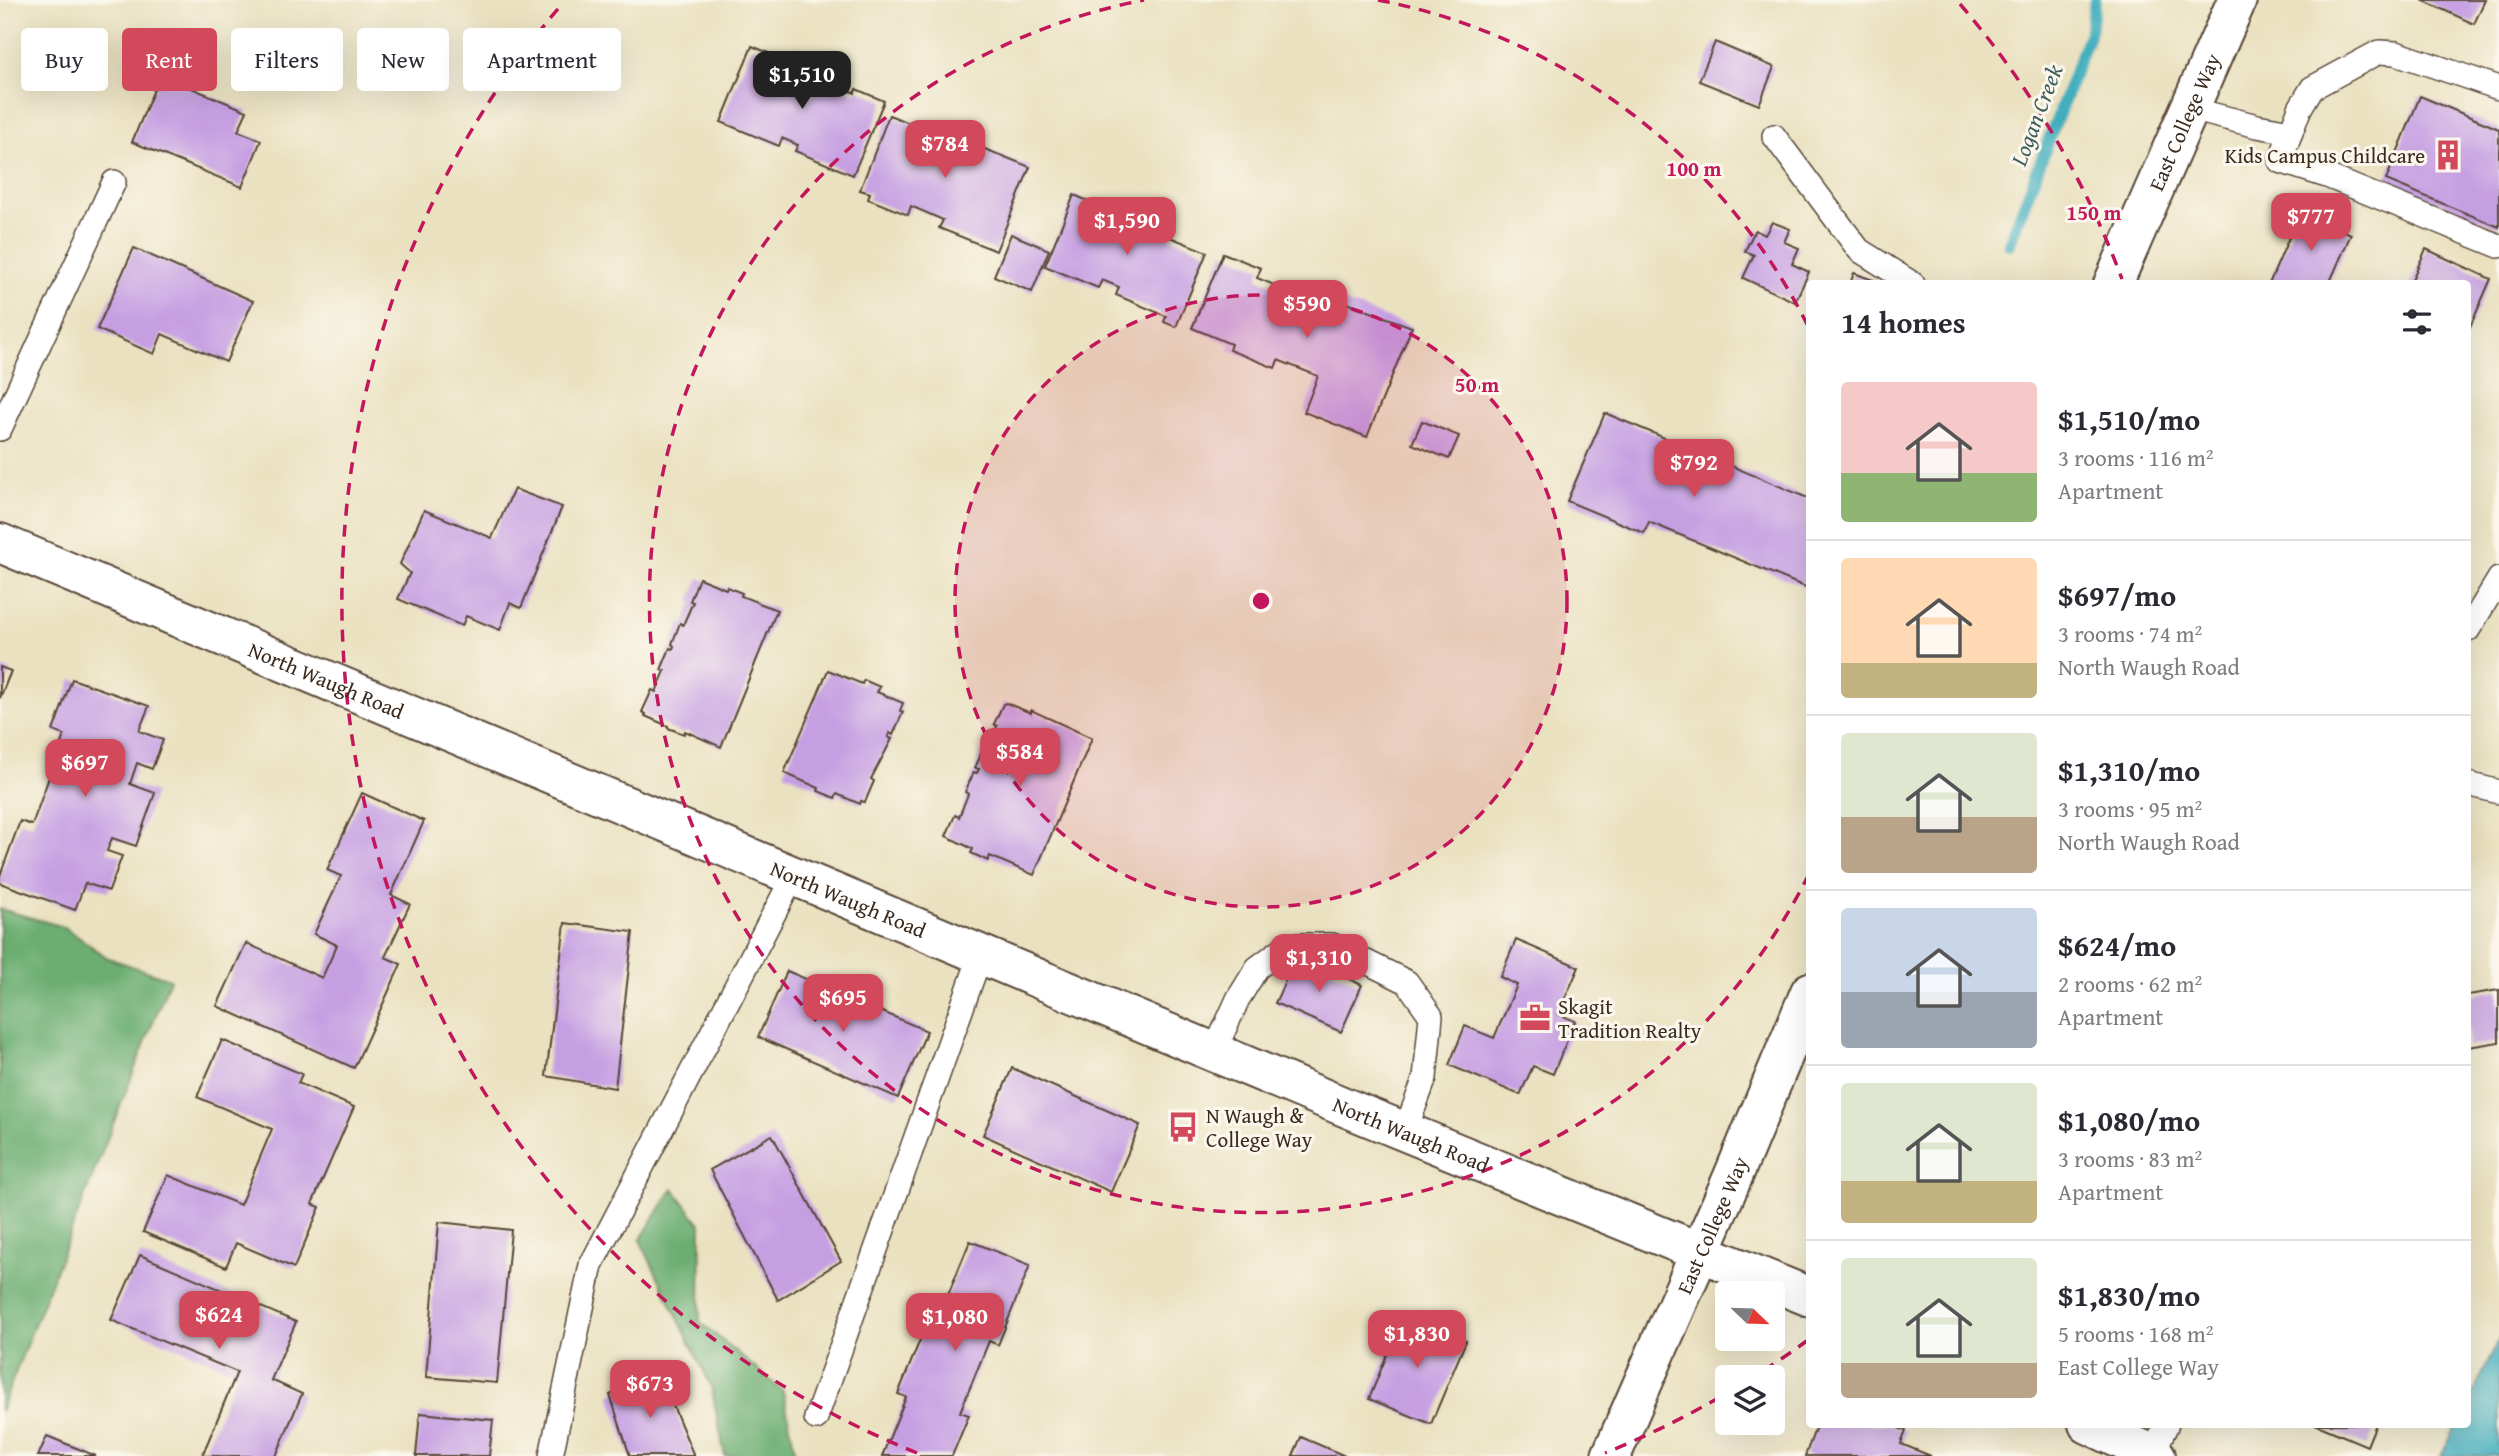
<!DOCTYPE html>
<html lang="en">
<head>
<meta charset="utf-8">
<style>
  :root { --surface:#fff; --page:#f2f2f3; --text:#2b2b33; --muted:#7c7c81; --line:#e1e1e2; --accent:#d1495b }
  body { margin:0; font-family:"Gentium Book Plus",serif; background:var(--page); color:var(--text); height:100vh; display:flex; flex-direction:column; font-size:26px; white-space:nowrap }
  * { box-sizing:border-box; margin:0 }
  p { font-size:23px; color:var(--muted) }
  .icon { flex:none; width:38px; height:38px; fill:none; stroke:currentColor; stroke-width:2; stroke-linecap:round; stroke-linejoin:round }
  .map { position:relative; flex:1; overflow:hidden }
  .details { position:absolute; left:1806px; top:280px; width:665px; height:1148px; display:flex; flex-direction:column; background:var(--surface); border-radius:7px; box-shadow:0 7px 28px #0002 }
  .details>* { flex:none }
  .hud { position:absolute; left:21px; top:28px; width:665px; height:63px; display:flex; gap:14px }
  .needle { width:46px; rotate:113deg }
  .tools { position:absolute; left:1715px; top:1281px; display:grid; gap:14px }
  .tools a { display:grid; place-items:center; width:70px; height:70px; border-radius:7px; background:var(--surface); box-shadow:0 7px 28px #0002; font-size:35px }
  .price { position:absolute; translate:-50% -60px; padding:0 16px; border-radius:14px; background:var(--accent); color:#fff; font-size:23px; line-height:46px; filter:drop-shadow(0 2px 4px #0008) }
  .price::after { content:''; position:absolute; left:50%; top:42px; width:21px; height:16px; margin-left:-10px; background:inherit; clip-path:polygon(0 0,100% 0,50% 100%) }
  .price.active { background:#222; color:#fff }
  ul { padding:0; list-style:none }
  li { display:flex; align-items:center; gap:21px; height:175px; padding:0 35px }
  li+li { border-top:2px solid var(--line) }
  li span { display:grid; place-items:center; flex:none; width:196px; height:140px; border-radius:7px; color:#555 }
  li>.icon { margin-inline-start:auto }
  span .icon { width:84px; height:84px; fill:#fffc; stroke-width:1 }
  li b { font-size:30px }
  h2 { display:flex; justify-content:space-between; align-items:center; height:84px; padding:0 35px; font-size:30px }
  .tag { padding:0 24px; border-radius:7px; background:var(--surface); box-shadow:0 7px 28px #0002; font-size:24px; line-height:63px }
  .tag.active { background:var(--accent); color:#fff }
  .map>svg:first-child { display:block }
  .forest { fill:#6cae72; stroke:#546c48; stroke-width:2 }
  .water { fill:#40aebd; stroke:#3e6c6e; stroke-width:2 }
  .lines { fill:none; stroke-linecap:round; stroke-linejoin:round }
  .stream { stroke:#40aebd; stroke-width:12 }
  .building { fill:#c69fe2 }
  .lane-casing { stroke:#554536; stroke-width:26 }
  .secondary-casing { stroke:#554536; stroke-width:42 }
  .lane { stroke:#fff; stroke-width:23 }
  .secondary { stroke:#fff; stroke-width:38 }
  .ring { fill:none; stroke:#c2185b; stroke-width:3.5; stroke-dasharray:12 9 }
  .labels { text-anchor:middle; dominant-baseline:central; stroke-width:6; stroke-linejoin:round; paint-order:stroke }
  .street-label { font-size:21px; fill:#3b2a1e; stroke:#fbf7ec }
  .poi-label { font-size:21px; fill:#3b2a1e; stroke:#fbf7ec; text-anchor:start }
  .water-label { font-size:23px; font-style:italic; fill:#3d5f5e; stroke:#fbf7ec }
  .centre { fill:#c2185b; stroke:#fbf7ec; stroke-width:3.5 }
  .ring-label { font-size:21px; text-anchor:middle; font-weight:bold; fill:#c2185b; stroke:#fbf7ec; stroke-width:6; stroke-linejoin:round; paint-order:stroke }
</style>
</head>
<body>
<div class="map">
<svg width="2499" height="1456" viewBox="0 0 2499 1456">
  <rect width="100%" height="100%" fill="#fbf7ec"/>
  <filter id="ink" filterUnits="userSpaceOnUse"><feTurbulence type="fractalNoise" baseFrequency=".0143" numOctaves="2"/><feDisplacementMap in="SourceGraphic" scale="14" xChannelSelector="R" yChannelSelector="G"/><feConvolveMatrix kernelMatrix="1 2 1 2 8 2 1 2 1" color-interpolation-filters="sRGB"/></filter>
  <filter id="wash" filterUnits="userSpaceOnUse"><feTurbulence type="fractalNoise" baseFrequency=".00686" numOctaves="4" result="noise"/><feDisplacementMap in="SourceGraphic" scale="28" xChannelSelector="R" yChannelSelector="G"/><feGaussianBlur stdDeviation="1.57" result="paint"/><feColorMatrix in="noise" values="0 0 0 0 0 0 0 0 0 0 0 0 0 0 0 0 0 1.4 0 .05"/><feComposite in="paint" operator="in"/></filter>
  <g filter="url(#wash)">
    <rect width="100%" height="100%" fill="#eae1c0"/>
    <g class="forest">
      <polygon points="0,909 64,927 108,958 170,979 0,1412"/>
      <polygon points="673,1188 701,1225 700,1322 783,1391 796,1456 725,1456 711,1386 640,1240"/>
    </g>
    <polygon class="water" points="2499,1339 2499,1456 2441,1456 2457,1425 2468,1424 2468,1403"/>
    <g class="lines">
      <polyline class="stream" points="2009,244 2091,30 2095,0"/>
    </g>
    <g id="blocks">
      <g class="building">
        <polygon points="2422,0 2485,0 2474,24"/>
        <polygon points="1715,42 1774,67 1759,105 1699,81"/>
        <polygon points="752,46 788,61 786,67 800,73 803,65 834,78 831,84 855,93 856,89 884,101 853,175 795,151 798,145 782,138 779,146 721,122"/>
        <polygon points="160,75 247,111 238,131 261,140 242,187 132,142"/>
        <polygon points="2420,96 2499,129 2499,227 2386,180"/>
        <polygon points="889,115 940,135 943,127 979,141 977,146 1030,167 996,251 939,228 943,220 911,206 908,215 868,199 870,193 860,190"/>
        <polygon points="1074,195 1121,215 1125,206 1159,220 1155,231 1207,252 1176,327 1164,322 1166,316 1116,295 1119,287 1102,280 1098,288 1045,266"/>
        <polygon points="2300,212 2351,234 2329,284 2269,284"/>
        <polygon points="1772,222 1790,229 1784,242 1799,248 1792,264 1809,272 1795,302 1743,278 1754,255 1745,251 1755,230 1765,235"/>
        <polygon points="1011,234 1049,250 1032,292 994,276"/>
        <polygon points="134,248 253,301 226,362 162,334 154,354 97,329"/>
        <polygon points="2426,249 2491,279 2470,327 2468,326 2468,284 2410,284"/>
        <polygon points="1223,253 1261,268 1257,278 1306,298 1309,289 1412,327 1367,437 1304,412 1318,376 1278,360 1275,368 1229,350 1231,344 1192,328"/>
        <polygon points="1854,273 1881,283 1881,284 1850,284"/>
        <polygon points="1605,413 1810,499 1810,589 1649,522 1644,533 1567,501"/>
        <polygon points="1422,421 1459,436 1449,459 1412,444"/>
        <polygon points="514,489 562,507 521,608 510,603 500,630 466,616 462,626 398,599 410,573 400,564 424,510 492,538"/>
        <polygon points="699,578 726,589 727,587 742,593 741,596 777,610 721,747 685,731 684,734 668,728 668,726 645,716 646,714 642,712 652,690 656,692 665,671 661,670 670,648 673,649 674,646 672,644 680,623 683,625 693,602 690,601"/>
        <polygon points="0,667 11,671 0,698"/>
        <polygon points="828,670 862,684 864,680 880,687 877,692 903,703 900,711 903,712 893,735 890,733 888,737 892,739 871,779 874,781 865,802 861,801 860,804 837,794 835,798 818,791 819,788 784,773"/>
        <polygon points="72,679 149,706 139,731 163,740 152,769 137,763 130,784 155,793 136,846 112,838 107,851 122,856 109,891 85,883 75,910 0,883 0,876 20,821 32,825 64,735 53,731"/>
        <polygon points="1006,703 1031,713 1031,710 1092,738 1034,875 990,856 988,861 971,853 973,849 946,836 955,815 959,817 968,794 965,792 974,772 977,773 979,769 975,768 984,747 988,749 997,726 994,724 1003,704"/>
        <polygon points="362,793 424,821 391,895 410,904 385,957 401,964 354,1068 217,1006 246,943 322,978 337,945 314,934 341,876 327,870"/>
        <polygon points="565,923 633,932 615,1088 546,1076"/>
        <polygon points="1516,940 1579,967 1558,1014 1575,1021 1553,1074 1533,1066 1520,1095 1449,1065 1465,1026 1494,1038 1517,985 1500,977"/>
        <polygon points="1297,955 1362,985 1341,1032 1275,1003"/>
        <polygon points="787,971 927,1031 898,1098 758,1037"/>
        <polygon points="2499,990 2499,1042 2468,1047 2468,995"/>
        <polygon points="222,1040 302,1074 298,1083 354,1107 312,1204 320,1207 294,1268 236,1243 226,1267 143,1232 168,1175 240,1205 272,1129 197,1097"/>
        <polygon points="1012,1068 1140,1125 1111,1192 983,1135"/>
        <polygon points="772,1135 841,1261 778,1300 710,1170"/>
        <polygon points="439,1222 511,1230 497,1383 426,1377"/>
        <polygon points="970,1241 1030,1265 998,1345 989,1341 960,1412 969,1415 952,1456 882,1456 906,1397 898,1394 933,1308 941,1312"/>
        <polygon points="140,1255 296,1322 271,1380 302,1394 276,1456 202,1456 237,1372 111,1320"/>
        <polygon points="1403,1315 1466,1341 1431,1424 1369,1399"/>
        <polygon points="658,1370 694,1456 630,1456 610,1395"/>
        <polygon points="420,1413 493,1420 489,1456 416,1456"/>
        <polygon points="1817,1424 1889,1424 1906,1431 1901,1444 1931,1456 1805,1456"/>
        <polygon points="2315,1424 2376,1424 2367,1446"/>
        <polygon points="47,1436 96,1456 38,1456"/>
        <polygon points="1301,1437 1345,1456 1293,1456"/>
      </g>
    </g>
  </g>
  <g filter="url(#ink)">
    <use href="#blocks" fill-opacity="0" stroke="#554536" stroke-width="2"/>
    <g class="lines">
      <g class="lane-casing">
        <g id="lane">
          <polyline points="2499,88 2396,53 2379,52 2312,88 2300,108 2280,161 2327,176 2499,246"/>
          <polyline points="2191,109 2257,126 2291,132"/>
          <polyline points="1774,136 1859,250 1913,284"/>
          <polyline points="0,429 114,182"/>
          <polyline points="2468,630 2499,579"/>
          <polyline points="2468,784 2499,792"/>
          <polyline points="1214,1052 1238,999 1257,968 1288,945 1332,945 1407,982 1431,1016 1425,1078 1405,1131"/>
          <polyline points="816,1418 981,954"/>
          <polyline points="2152,1455 2167,1424"/>
          <polyline points="551,1456 591,1265 794,875"/>
        </g>
      </g>
      <g class="secondary-casing">
        <g id="secondary">
          <path id="s1" d="M2113,284L2237,0"/>
          <path id="s2" d="M0,543L1347,1108L1810,1297"/>
          <polyline points="2088,1424 2156,1456"/>
          <path id="s3" d="M1611,1456L1732,1179L1810,992"/>
        </g>
      </g>
      <use href="#lane" class="lane"/>
      <use href="#secondary" class="secondary"/>
    </g>
  </g>
  <circle cx="1261" cy="601" r="306" fill="#c2185b" fill-opacity=".12"/>
  <g class="ring">
    <circle cx="1261" cy="601" r="306"/>
    <path d="M1809 874A612 612 0 1 1 1144 0M1378 0A612 612 0 0 1 1809 328"/>
    <path d="M1808 1340A919 919 0 0 1 1755 1376M1720 1397A919 919 0 0 1 1605 1453M917 1453A919 919 0 0 1 562 4M1960 4A919 919 0 0 1 2122 279"/>
  </g>
  <defs>
    <g id="building-bare" transform="scale(2.415)"><path d="M-4-6H4V6H1V3H-1V6H-4ZM-2.5-4.3h1.7v1.8h-1.7ZM.8-4.3h1.7v1.8H.8ZM-2.5-1h1.7V.8h-1.7ZM.8-1h1.7V.8H.8Z" fill="#d1495b" stroke="#fbf7ec" stroke-width="2.5" paint-order="stroke"/></g>
    <g id="office-bare" transform="scale(2.415)"><path d="M-6-3h4V-5.5h4V-3h4V5H-6ZM-1-4.5V-3h2v-1.5ZM-6 0V1H6V0Z" fill="#d1495b" stroke="#fbf7ec" stroke-width="2.5" paint-order="stroke"/></g>
    <g id="bus-bare" transform="scale(2.415)"><path d="M-5-6H5V4H4V6H2V4H-2V6H-4V4H-5ZM-3.5-4V0h7V-4ZM-3.5 1.2v1.5H-2V1.2ZM2 1.2v1.5H3.5V1.2Z" fill="#d1495b" stroke="#fbf7ec" stroke-width="2.5" paint-order="stroke"/></g>
  </defs>
  <g fill-rule="evenodd">
    <use href="#building-bare" x="2448" y="155"/>
    <use href="#office-bare" x="1535" y="1018"/>
    <use href="#bus-bare" x="1183" y="1127"/>
  </g>
  <g class="labels">
    <g class="street-label">
      <text stroke="none"><textPath href="#s1" startOffset="177">East College Way</textPath></text>
      <text stroke="none"><textPath href="#s2" startOffset="354">North Waugh Road</textPath></text>
      <text stroke="none"><textPath href="#s2" startOffset="920">North Waugh Road</textPath></text>
      <text stroke="none"><textPath href="#s2" startOffset="1530">North Waugh Road</textPath></text>
      <text stroke="none"><textPath href="#s3" startOffset="252">East College Way</textPath></text>
    </g>
    <g class="poi-label">
      <text x="2425" y="155" text-anchor="end">Kids Campus Childcare</text>
      <text x="1558" y="1006">Skagit<tspan x="1558" dy="24">Tradition Realty</tspan></text>
      <text x="1206" y="1115">N Waugh &amp;<tspan x="1206" dy="24">College Way</tspan></text>
    </g>
    <g class="water-label">
      <text transform="translate(2036 115) rotate(-69)">Logan Creek</text>
    </g>
  </g>
  <circle cx="1261" cy="601" r="10" class="centre"/>
  <g class="ring-label">
    <text x="1694" y="176">100 m</text>
    <text x="2094" y="220">150 m</text>
    <text x="1477" y="392">50 m</text>
  </g>
</svg>
<div class="tools">
<a><svg class="needle" viewBox="-14 -14 28 28"><path d="M0-13l5 13h-10z" fill="#e53935"/><path d="M0 13l5-13h-10z" fill="#7c7c81"/></svg></a>
<a><svg class="icon" aria-label="layers" viewBox="0 0 24 24"><path d="M12 4l9 5-9 5-9-5zM3 14l9 5 9-5"/></svg></a>
</div>
<b class="price active" style="left:802px;top:111px">$1,510</b>
<b class="price" style="left:945px;top:180px">$784</b>
<b class="price" style="left:2311px;top:253px">$777</b>
<b class="price" style="left:1127px;top:257px">$1,590</b>
<b class="price" style="left:1307px;top:340px">$590</b>
<b class="price" style="left:1694px;top:499px">$792</b>
<b class="price" style="left:1020px;top:788px">$584</b>
<b class="price" style="left:85px;top:799px">$697</b>
<b class="price" style="left:1319px;top:994px">$1,310</b>
<b class="price" style="left:843px;top:1034px">$695</b>
<b class="price" style="left:219px;top:1351px">$624</b>
<b class="price" style="left:955px;top:1353px">$1,080</b>
<b class="price" style="left:1417px;top:1370px">$1,830</b>
<b class="price" style="left:650px;top:1420px">$673</b>
<div class="hud">
<a class="tag">Buy</a>
<a class="tag active">Rent</a>
<a class="tag">Filters</a>
<a class="tag">New</a>
<a class="tag">Apartment</a>
</div>
<section class="details">
<h2>14 homes<svg class="icon" aria-label="filters" viewBox="0 0 24 24"><path d="M4 7h16M4 17h16"/><circle cx="9" cy="7" r="2"/><circle cx="15" cy="17" r="2"/></svg></h2>
<ul>
<li><span style="background:linear-gradient(#f6c9c9 65%,#8fb573 0)"><svg class="icon" aria-label="home" viewBox="0 0 24 24"><path d="M3 11l9-7 9 7M6 9v11h12V9"/></svg></span><div><b>$1,510/mo</b><p>3 rooms · 116 m²</p><p>Apartment</p></div></li>
<li><span style="background:linear-gradient(#ffd9b3 75%,#c2b280 0)"><svg class="icon" aria-label="home" viewBox="0 0 24 24"><path d="M3 11l9-7 9 7M6 9v11h12V9"/></svg></span><div><b>$697/mo</b><p>3 rooms · 74 m²</p><p>North Waugh Road</p></div></li>
<li><span style="background:linear-gradient(#dfe7d0 60%,#b9a48a 0)"><svg class="icon" aria-label="home" viewBox="0 0 24 24"><path d="M3 11l9-7 9 7M6 9v11h12V9"/></svg></span><div><b>$1,310/mo</b><p>3 rooms · 95 m²</p><p>North Waugh Road</p></div></li>
<li><span style="background:linear-gradient(#c9d6e8 60%,#9aa5b1 0)"><svg class="icon" aria-label="home" viewBox="0 0 24 24"><path d="M3 11l9-7 9 7M6 9v11h12V9"/></svg></span><div><b>$624/mo</b><p>2 rooms · 62 m²</p><p>Apartment</p></div></li>
<li><span style="background:linear-gradient(#dfe7d0 70%,#c2b280 0)"><svg class="icon" aria-label="home" viewBox="0 0 24 24"><path d="M3 11l9-7 9 7M6 9v11h12V9"/></svg></span><div><b>$1,080/mo</b><p>3 rooms · 83 m²</p><p>Apartment</p></div></li>
<li><span style="background:linear-gradient(#dfe7d0 75%,#b9a48a 0)"><svg class="icon" aria-label="home" viewBox="0 0 24 24"><path d="M3 11l9-7 9 7M6 9v11h12V9"/></svg></span><div><b>$1,830/mo</b><p>5 rooms · 168 m²</p><p>East College Way</p></div></li>
</ul>
</section>
</div>
</body>
</html>
